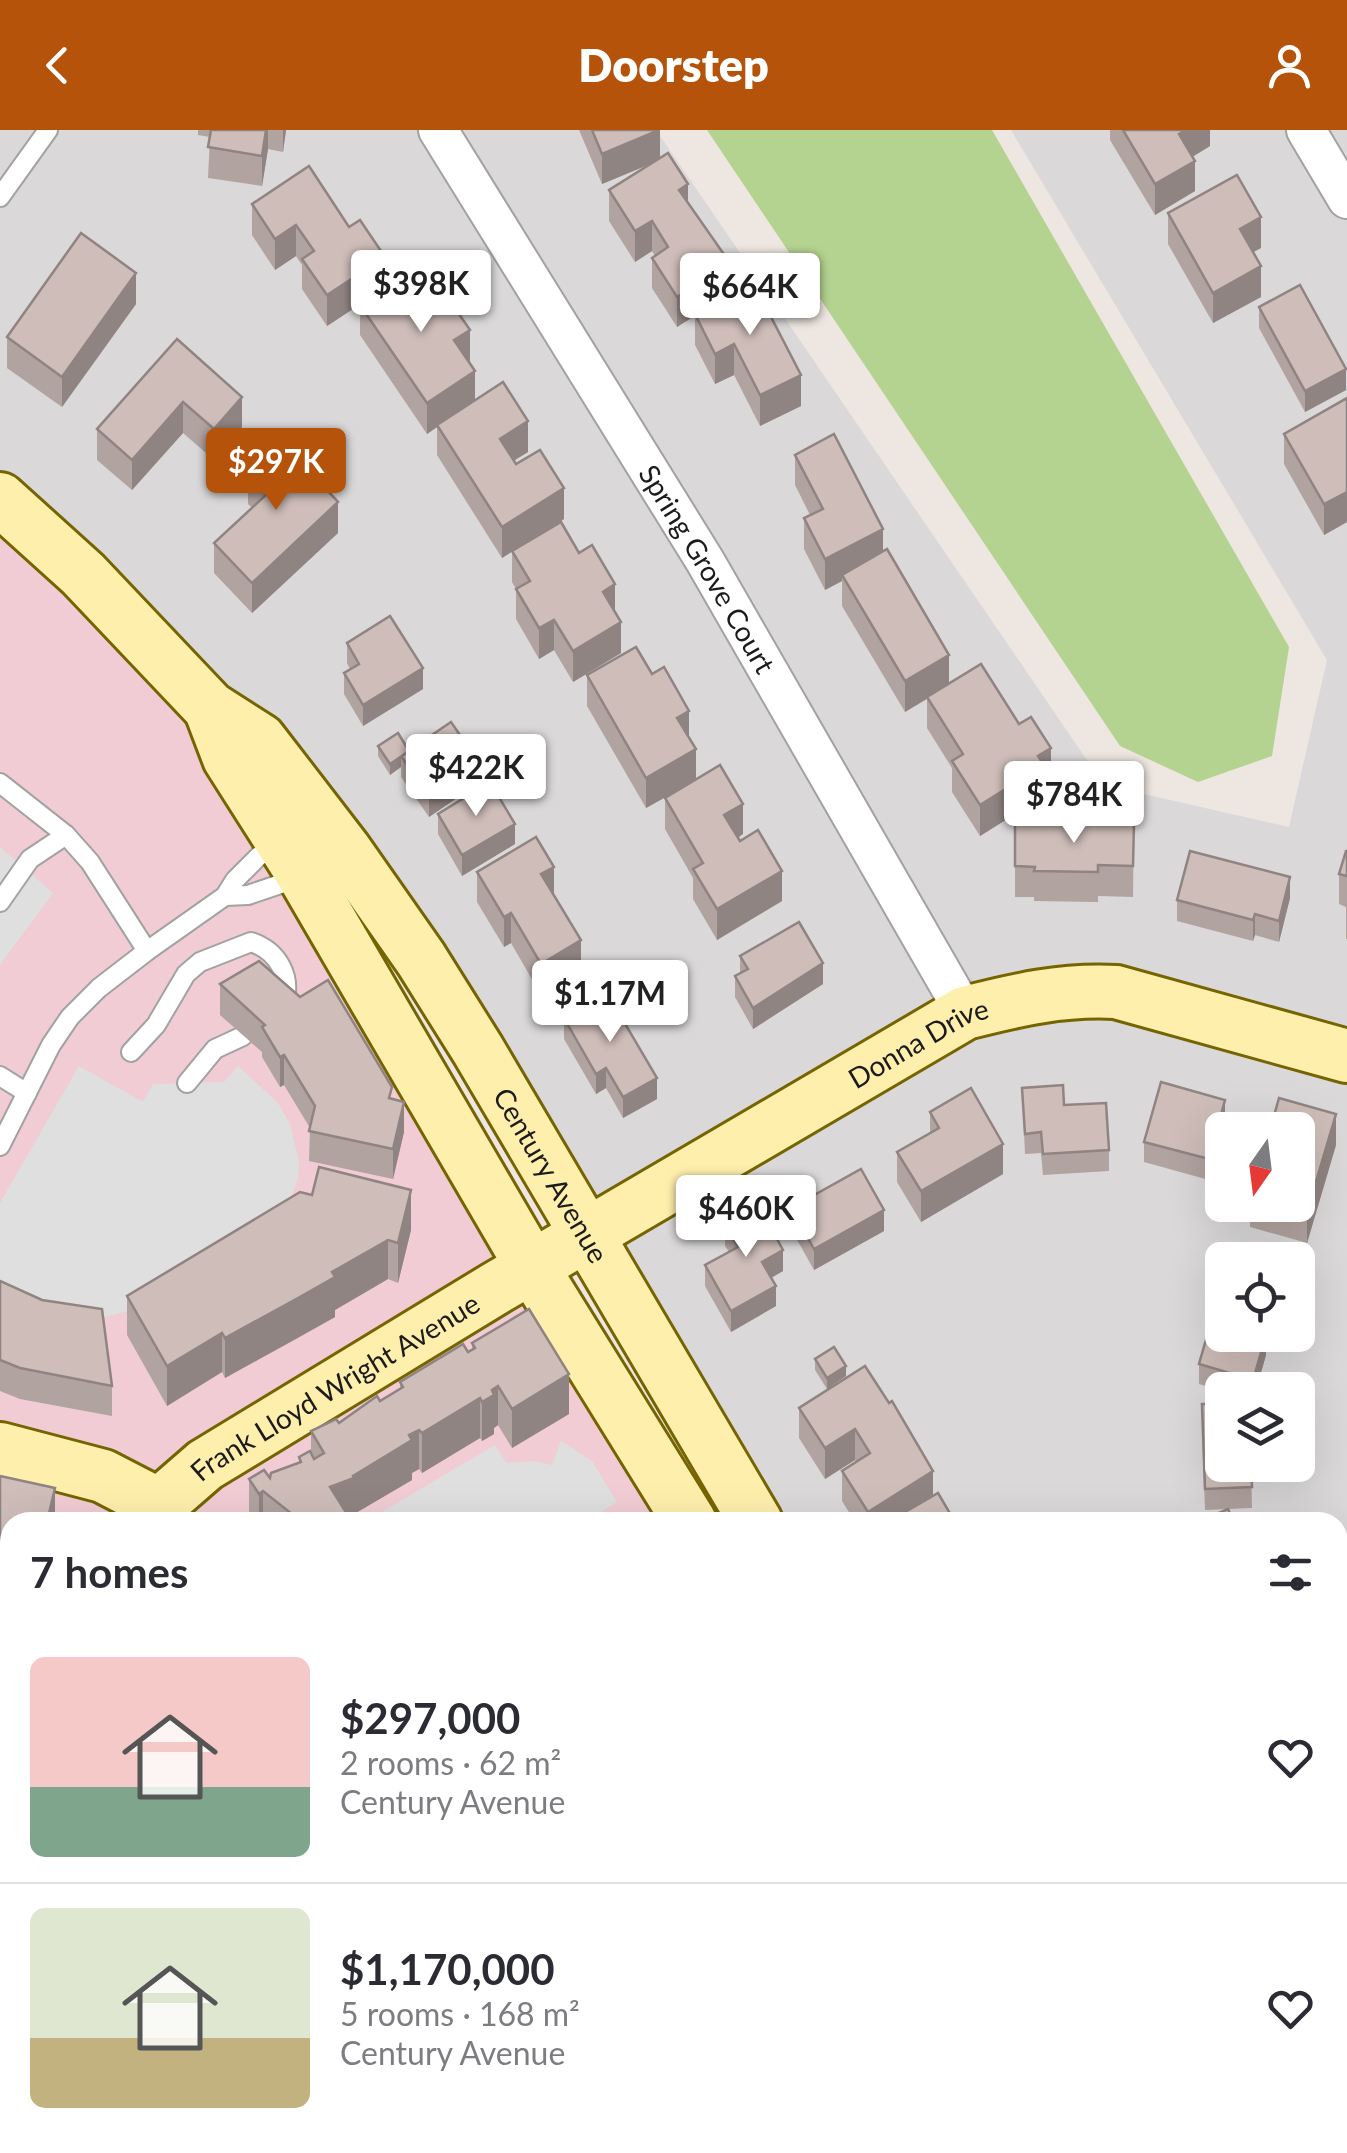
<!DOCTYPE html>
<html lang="en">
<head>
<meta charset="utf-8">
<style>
  :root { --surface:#fff; --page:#f7f7f7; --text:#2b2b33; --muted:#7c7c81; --line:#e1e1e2; --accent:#b45309 }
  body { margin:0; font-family:Lato,sans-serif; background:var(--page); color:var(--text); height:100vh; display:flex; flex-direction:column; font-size:38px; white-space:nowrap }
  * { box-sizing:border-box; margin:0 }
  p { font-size:32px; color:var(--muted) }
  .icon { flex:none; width:55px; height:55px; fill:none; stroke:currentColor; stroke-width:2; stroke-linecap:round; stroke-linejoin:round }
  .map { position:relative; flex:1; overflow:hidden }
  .drawer { position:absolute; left:0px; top:1382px; width:1348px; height:642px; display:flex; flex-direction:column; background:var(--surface); border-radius:30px 30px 0 0; box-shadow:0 10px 40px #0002 }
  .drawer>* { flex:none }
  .needle { width:65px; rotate:194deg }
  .buttons { position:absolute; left:1205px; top:982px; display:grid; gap:20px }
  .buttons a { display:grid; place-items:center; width:110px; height:110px; border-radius:15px; background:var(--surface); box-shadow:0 10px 40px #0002; font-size:50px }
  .price { position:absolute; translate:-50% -85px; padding:0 22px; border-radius:10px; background:#fff; color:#222; font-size:32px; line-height:65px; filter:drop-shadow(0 2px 5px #0008) }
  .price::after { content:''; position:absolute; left:50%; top:60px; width:30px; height:22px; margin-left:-15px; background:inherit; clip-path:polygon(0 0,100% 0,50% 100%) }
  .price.on { background:var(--accent); color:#fff }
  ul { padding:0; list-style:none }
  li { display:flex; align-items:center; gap:30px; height:250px; padding:0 30px }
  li+li { border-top:2px solid var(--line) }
  li span { display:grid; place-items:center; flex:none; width:280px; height:200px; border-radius:15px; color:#555 }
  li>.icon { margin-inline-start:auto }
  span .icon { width:120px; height:120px; fill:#fffc; stroke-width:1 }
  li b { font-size:42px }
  h2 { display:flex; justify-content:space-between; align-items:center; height:120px; padding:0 30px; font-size:42px }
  header { display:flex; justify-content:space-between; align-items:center; height:130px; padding:0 30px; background:var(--accent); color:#fff; font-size:45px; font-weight:800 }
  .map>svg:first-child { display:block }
  .residential { fill:#dad8d9; fill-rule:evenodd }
  .commercial { fill:#f1ccd4 }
  .forest { fill:#b4d290 }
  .parking { fill:#dfdfdf }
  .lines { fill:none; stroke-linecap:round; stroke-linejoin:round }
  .lane-casing { stroke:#a2a2a2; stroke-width:22 }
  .street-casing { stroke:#a2a2a2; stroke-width:42 }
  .secondary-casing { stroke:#756400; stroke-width:58 }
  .lane { stroke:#fff; stroke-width:18 }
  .street { stroke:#fff; stroke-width:38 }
  .secondary { stroke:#ffefad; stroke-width:52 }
  .wall { fill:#b1a39f }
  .shaded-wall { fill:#908482 }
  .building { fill:#cebdb9; stroke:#908482; stroke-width:2.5 }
  .labels { text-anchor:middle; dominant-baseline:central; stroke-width:9; stroke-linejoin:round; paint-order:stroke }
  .street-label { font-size:28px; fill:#1b1b1b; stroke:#fff }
</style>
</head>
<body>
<header><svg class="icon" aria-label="back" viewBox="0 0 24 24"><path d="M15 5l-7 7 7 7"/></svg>Doorstep<svg class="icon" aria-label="person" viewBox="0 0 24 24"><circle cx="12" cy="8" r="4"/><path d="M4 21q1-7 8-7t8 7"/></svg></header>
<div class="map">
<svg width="1347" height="2023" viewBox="0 0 1347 2023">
  <rect width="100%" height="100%" fill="#eee6e0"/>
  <path class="residential" d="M0,0H656L1104,655L1289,697L1327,530L1011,0H1347V1996L1343,1995L1337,2023H1104L1099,2015H1338V1392H756L478,920L0,369ZM1222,1000H1298V1075H1222ZM1222,1130H1298V1205H1222ZM1222,1260H1298V1335H1222Z"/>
  <g class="commercial">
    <polygon points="0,369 133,494 690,1392 10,1392 10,1700 0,1709"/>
    <polygon points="77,2015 917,2015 902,2023 77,2023"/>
  </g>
  <polygon class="forest" points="707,0 992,0 1289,517 1272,626 1198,652 1120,616"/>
  <g class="parking">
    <polygon points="0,717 53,763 0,835"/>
    <polygon points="79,936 143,972 153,954 224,952 238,936 278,973 290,994 299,1032 298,1049 286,1080 143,1177 101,1188 79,1188 0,1154 0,1073"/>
    <polygon points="561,1311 592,1331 617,1372 596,1385 600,1392 365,1392 495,1315 506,1333 534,1331 552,1335"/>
    <polygon points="615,2015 894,2015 880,2023 620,2023"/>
  </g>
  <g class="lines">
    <g class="lane-casing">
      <g id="lane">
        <polyline points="0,67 48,0"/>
        <polyline points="0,653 66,705 90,732 147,821"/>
        <polyline points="225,766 248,765 301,747"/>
        <polyline points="0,772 30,729 66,705"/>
        <path d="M131,922L156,895L186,844L200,832L251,812C278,821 293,847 283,875"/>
        <polyline points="0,946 27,963"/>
        <polyline points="187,953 215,919 243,906"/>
        <polyline points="0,1016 51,915 70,887 99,858 147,821 225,766 235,750 259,726 277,714"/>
        <polyline points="1021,2023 1037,2015"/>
      </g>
    </g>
    <g class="street-casing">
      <g id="street">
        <path id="s1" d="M438,0L705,431L965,883"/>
        <polyline points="1306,0 1347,69"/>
        <polyline points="0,1709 10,1700"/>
        <polyline points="77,2015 77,2023"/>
      </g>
    </g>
    <g class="secondary-casing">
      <g id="secondary">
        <path id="s2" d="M0,369L83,444L210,578L260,610L344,719L421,829L478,920L756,1392"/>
        <polyline points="210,578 229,628 304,746 532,1137 690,1392"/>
        <path id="s3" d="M0,1319L103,1346L159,1375L205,1335L496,1158L965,883C1016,870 1063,859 1116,862L1347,926"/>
        <polyline points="1099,2015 1104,2023"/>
      </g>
    </g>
    <use href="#lane" class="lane"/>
    <use href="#street" class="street"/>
    <use href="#secondary" class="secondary"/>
  </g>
  <g class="wall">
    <polygon points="198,0 286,0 283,22 268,19 262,56 208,48 210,7 198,5"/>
    <polygon points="579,0 660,0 660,29 688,73 730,164 703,180 801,276 760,296 734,245 715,254 695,215 695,185 677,197 652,158 652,128 655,126 652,121 635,132 609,91 609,60 652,33 602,54"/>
    <polygon points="1110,0 1210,0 1210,16 1192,27 1195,61 1155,85 1110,10"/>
    <polygon points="309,36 385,158 327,196 302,159 302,135 296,126 275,140 252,105 252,74"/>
    <polygon points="1168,83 1261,118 1253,122 1261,167 1213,193 1168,114"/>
    <polygon points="136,174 62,277 7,238 7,207"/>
    <polygon points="360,175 470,230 475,270 528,322 513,331 564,389 522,415 615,483 621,523 573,552 554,520 539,529 516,489 516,459 512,452 512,421 502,428 437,325 437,297 427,304 360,205"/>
    <polygon points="1259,177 1346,260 1305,282 1259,198"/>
    <polygon points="177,209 242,297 214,330 183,303 132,360 97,330 97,299"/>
    <polygon points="1347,268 1347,392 1324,405 1284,334 1284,304"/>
    <polygon points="795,325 883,421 949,553 1051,649 1044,653 1044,666 980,706 952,662 952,638 927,598 927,569 905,582 842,476 842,451 825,460 804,419 804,388 810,385 795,355"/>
    <polygon points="248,343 338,403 252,483 214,443 214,413 252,378 248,374"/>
    <polygon points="347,513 423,559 363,596 344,564 344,543 350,539 347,533"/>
    <polygon points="587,545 689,608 696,650 646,678 587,576"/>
    <polygon points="378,616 409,621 479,653 429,687 401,647 401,637 390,645 378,626"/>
    <polygon points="665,668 743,704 738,708 782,771 717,810 693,769 693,748 665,699"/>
    <polygon points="438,684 515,714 462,746 438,704"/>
    <polygon points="1134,693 1133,767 1098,766 1098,772 1034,771 1034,767 1015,767 1015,694"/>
    <polygon points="1347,721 1347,809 1346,809 1346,777 1339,774 1339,744"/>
    <polygon points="477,742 581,841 541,865 511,813 504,817 477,772"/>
    <polygon points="1290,768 1279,812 1255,805 1253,811 1177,791 1177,770"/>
    <polygon points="740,826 823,854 753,899 735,867 735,846 740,843"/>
    <polygon points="220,854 392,969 404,1002 393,1049 309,1031 310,998 284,955 280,957 262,927 262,922 220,885"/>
    <polygon points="564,888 657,969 623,988 606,958 596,964 564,909"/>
    <polygon points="1022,958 1064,975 1109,1020 1109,1041 1043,1045 1041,1023 1025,1024"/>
    <polygon points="930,982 1003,1044 921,1092 897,1052 897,1022 930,1003"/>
    <polygon points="1225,991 1209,1050 1144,1032 1144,1012"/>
    <polygon points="1336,1015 1307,1113 1250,1097 1250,1075 1298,1075"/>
    <polygon points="791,1078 884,1101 814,1140 791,1099"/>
    <polygon points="725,1095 783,1141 771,1148 776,1176 731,1202 705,1156 705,1135 729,1122 725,1116"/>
    <polygon points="411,1100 398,1153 388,1149 335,1180 335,1187 298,1208 225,1248 222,1242 167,1276 127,1205 127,1166"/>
    <polygon points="0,1151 112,1256 112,1286 20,1269 0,1261"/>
    <polygon points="472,1213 569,1284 512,1318 498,1295 494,1298 494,1304 482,1311 480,1308 422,1343 419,1339 412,1343 412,1350 354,1384 354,1387 347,1390 347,1392 252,1392 249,1388 249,1349 270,1348 299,1333 299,1327 311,1324 311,1301 339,1293 380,1271 400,1259 400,1252 472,1220"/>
    <polygon points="1266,1225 1256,1260 1222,1260 1222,1261 1199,1254 1199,1234"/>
    <polygon points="815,1229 846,1246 827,1259 815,1240"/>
    <polygon points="865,1236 933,1367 955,1392 855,1392 842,1371 842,1341 856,1332 855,1330 825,1349 799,1308 799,1278"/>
    <polygon points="1202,1295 1251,1335 1252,1378 1205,1380"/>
    <polygon points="0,1346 55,1392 10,1392 10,1644 0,1641"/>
    <polygon points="1338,1493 1347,1497 1344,1619 1338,1616"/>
    <polygon points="1347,1724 1347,1817 1338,1800 1338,1729"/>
    <polygon points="127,2015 180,2015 181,2023 128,2023"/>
    <polygon points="292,2015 320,2015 307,2023 297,2023"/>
  </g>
  <g class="shaded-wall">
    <polygon points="266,0 268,0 268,19 262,56 262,26"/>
    <polygon points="283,0 286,0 283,22"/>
    <polygon points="660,0 660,30 602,54 602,24"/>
    <polygon points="1186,0 1210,0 1210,16 1179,35 1179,4"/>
    <polygon points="1195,31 1195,61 1155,85 1155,54"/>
    <polygon points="688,54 688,85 679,60"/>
    <polygon points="1261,87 1261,118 1240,129 1240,99"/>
    <polygon points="652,91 652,121 635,132 635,101"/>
    <polygon points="296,95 296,126 275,140 275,109"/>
    <polygon points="385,127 385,158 327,196 327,165"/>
    <polygon points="730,133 730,164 677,197 677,167"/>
    <polygon points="1261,136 1261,167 1213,193 1213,163"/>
    <polygon points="136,143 136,174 62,277 62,247"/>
    <polygon points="470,200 470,230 454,241 454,210"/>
    <polygon points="734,214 734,245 715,254 715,224"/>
    <polygon points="1346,239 1346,260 1305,282 1305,261"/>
    <polygon points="475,241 475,271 427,304 427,273"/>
    <polygon points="801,245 801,276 760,296 760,265"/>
    <polygon points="242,267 242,297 214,330 214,299"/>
    <polygon points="183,272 183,303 132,360 132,330"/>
    <polygon points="528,291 528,322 500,339 500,309"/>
    <polygon points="564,358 564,389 502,428 502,397"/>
    <polygon points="1347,362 1347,392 1324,405 1324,374"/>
    <polygon points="338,372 338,403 252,483 252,453"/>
    <polygon points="883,399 883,430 842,445 842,451 825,460 825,429"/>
    <polygon points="615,454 615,485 603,462"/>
    <polygon points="554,490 554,520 539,529 539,498"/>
    <polygon points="621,492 621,523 573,552 573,521"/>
    <polygon points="949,525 949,555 905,582 905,551"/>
    <polygon points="423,538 423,559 363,596 363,575"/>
    <polygon points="689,581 689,611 677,588"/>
    <polygon points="1051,618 1051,649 1044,653 1044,666 980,706 980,675 1038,626"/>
    <polygon points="696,619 696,650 646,678 646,648"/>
    <polygon points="401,627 401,637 390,645 390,634"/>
    <polygon points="479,633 479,653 429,687 429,666"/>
    <polygon points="743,674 743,704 724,716 724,685"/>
    <polygon points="515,694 515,714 462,746 462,725"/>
    <polygon points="554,737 554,767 541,744"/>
    <polygon points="782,741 782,771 717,810 717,779"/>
    <polygon points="1290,747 1290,768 1279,812 1279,791"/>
    <polygon points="511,783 511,813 504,817 504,787"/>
    <polygon points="1255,784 1255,805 1253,811 1253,790"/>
    <polygon points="581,810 581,841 541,865 541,834"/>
    <polygon points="823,833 823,854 753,899 753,878"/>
    <polygon points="284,925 284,955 280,957 280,927"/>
    <polygon points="606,938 606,958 596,964 596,944"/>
    <polygon points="657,948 657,969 623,988 623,967"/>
    <polygon points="1225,970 1225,991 1209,1050 1209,1029"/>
    <polygon points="404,972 404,1002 393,1049 393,1019"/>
    <polygon points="1336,984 1336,1015 1307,1113 1307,1082"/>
    <polygon points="1003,1014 1003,1044 921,1092 921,1061"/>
    <polygon points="411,1060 411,1100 398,1153 398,1113"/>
    <polygon points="884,1080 884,1101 814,1140 814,1119"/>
    <polygon points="388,1110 388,1149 335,1180 335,1187 225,1248 225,1208 332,1142"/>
    <polygon points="783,1120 783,1141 762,1153 762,1132"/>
    <polygon points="776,1156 776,1176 731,1202 731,1181"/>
    <polygon points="222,1203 222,1242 167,1276 167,1236"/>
    <polygon points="1266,1205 1266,1225 1256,1260 1253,1260 1253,1250"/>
    <polygon points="846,1236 846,1246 827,1259 827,1248"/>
    <polygon points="569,1244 569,1284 512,1318 512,1279"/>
    <polygon points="498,1256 498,1295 494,1298 494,1304 482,1311 482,1272 492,1260"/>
    <polygon points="480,1268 480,1308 422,1343 422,1303"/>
    <polygon points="855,1299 855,1330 825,1349 825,1318"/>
    <polygon points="419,1300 419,1339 412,1343 412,1350 354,1384 354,1387 347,1390 347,1392 336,1392 334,1386 334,1392 323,1392 330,1357 353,1346"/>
    <polygon points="933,1341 933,1371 899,1392 868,1392 868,1382"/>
    <polygon points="55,1358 55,1392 47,1392"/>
    <polygon points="263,1361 263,1392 259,1392 259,1364"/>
    <polygon points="1347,1582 1347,1612 1344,1619 1344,1589"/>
    <polygon points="299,2015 320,2015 307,2023 299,2023"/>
  </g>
  <g class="building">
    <polygon points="211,0 266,0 262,26 208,17"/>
    <polygon points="592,0 659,0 602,24"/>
    <polygon points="1123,0 1186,0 1179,4 1195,31 1155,54"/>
    <polygon points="668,23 688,54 679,60 730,133 677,167 652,128 668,117 652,91 635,101 609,60"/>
    <polygon points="309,36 349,97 360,90 385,127 327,165 302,129 314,121 296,95 275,109 252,74"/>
    <polygon points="1237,45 1261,87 1240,99 1261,136 1213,163 1168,83"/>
    <polygon points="81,103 136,143 62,247 7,207"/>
    <polygon points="409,143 428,171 443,161 470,200 454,210 475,241 427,273 360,175"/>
    <polygon points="754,154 801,245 760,265 734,214 715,224 695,184"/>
    <polygon points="1300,155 1346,239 1305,261 1259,177"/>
    <polygon points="177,209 242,267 214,299 183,272 132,330 97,299"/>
    <polygon points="503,252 528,291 500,309 516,334 540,320 564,358 502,397 437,295"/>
    <polygon points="1347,268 1347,362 1324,374 1284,304"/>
    <polygon points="834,304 883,399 825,429 804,388 823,379 795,325"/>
    <polygon points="282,311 338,372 252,453 214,413 267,364 248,343"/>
    <polygon points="561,392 579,423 592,415 615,454 603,462 621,492 573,521 554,490 539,498 516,459 530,451 512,421"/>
    <polygon points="887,419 949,525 905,551 842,445"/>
    <polygon points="390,486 423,538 363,575 344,543 359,534 347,513"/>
    <polygon points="636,517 652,544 664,537 689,581 677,588 696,619 646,648 587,545"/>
    <polygon points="981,534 1019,594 1031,587 1051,618 1038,626 1044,635 980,675 952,631 963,624 927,567"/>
    <polygon points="451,592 479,633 429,666 401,626"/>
    <polygon points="398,603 409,621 390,634 378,616"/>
    <polygon points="720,635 743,674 724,685 740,711 758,700 782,741 717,779 693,739 703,733 665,668"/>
    <polygon points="490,652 515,694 462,725 438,684"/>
    <polygon points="1035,691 1134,693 1133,736 1098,735 1098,742 1034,741 1035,737 1015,736 1015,694 1035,695"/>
    <polygon points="536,707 554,737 541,744 581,810 541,834 511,783 504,787 477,742"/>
    <polygon points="1190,721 1290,747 1279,791 1255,784 1253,790 1177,770"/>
    <polygon points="1346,721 1347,721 1347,746 1339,744"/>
    <polygon points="799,792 823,833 753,878 735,846 748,839 740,826"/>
    <polygon points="259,831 300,867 328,850 392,957 389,968 404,972 393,1019 309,1001 315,976 284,925 280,927 262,897 265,895 220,854"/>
    <polygon points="607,863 657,948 623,967 606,938 596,944 564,888"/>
    <polygon points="1161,952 1225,970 1209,1029 1144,1012"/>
    <polygon points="1063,955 1064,975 1106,973 1109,1020 1043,1024 1041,1002 1025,1004 1022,958"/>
    <polygon points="971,958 1003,1014 921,1061 897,1022 939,998 930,982"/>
    <polygon points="1279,968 1336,984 1307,1082 1281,1075 1298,1075 1298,1000 1270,1000"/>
    <polygon points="319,1037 411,1060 398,1113 388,1110 332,1142 335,1147 298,1168 225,1208 222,1203 167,1236 127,1166 300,1062 312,1065"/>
    <polygon points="861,1039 884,1080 814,1119 791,1078"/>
    <polygon points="759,1076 783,1120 762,1132 776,1156 731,1181 705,1135 738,1117 725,1095"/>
    <polygon points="0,1151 42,1170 102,1179 112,1256 20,1238 0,1230"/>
    <polygon points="1222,1154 1222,1205 1266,1205 1253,1250 1199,1234"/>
    <polygon points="529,1179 569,1244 512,1279 498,1256 492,1260 494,1265 482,1272 480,1268 422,1303 419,1300 409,1305 412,1310 353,1346 354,1348 330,1357 347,1384 336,1391 334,1386 323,1392 302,1392 263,1361 259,1364 249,1349 264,1340 270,1348 271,1343 301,1332 299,1327 310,1321 314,1329 324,1323 311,1301 336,1289 339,1293 377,1266 380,1271 403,1257 400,1252 463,1214 468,1222 475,1218 472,1213"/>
    <polygon points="834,1217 846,1236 827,1248 815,1229"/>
    <polygon points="865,1236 889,1273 892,1271 933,1341 868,1382 842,1341 870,1323 855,1299 825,1318 799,1278"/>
    <polygon points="1202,1274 1222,1274 1222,1335 1251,1335 1252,1357 1205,1359"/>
    <polygon points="0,1346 55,1358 47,1392 10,1392 10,1479 0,1476"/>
    <polygon points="938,1363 955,1392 888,1392"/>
    <polygon points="1228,1379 1234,1392 1197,1392"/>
    <polygon points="1338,1493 1347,1497 1347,1582 1344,1589 1338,1586"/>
    <polygon points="0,1499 10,1502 10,1613 0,1611"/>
    <polygon points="1347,1724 1347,1787 1338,1769 1338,1729"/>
    <polygon points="132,2015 180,2015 181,2023 133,2023"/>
    <polygon points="209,2015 237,2015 245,2023 200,2023"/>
    <polygon points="517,2015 519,2015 526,2023 507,2023"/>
  </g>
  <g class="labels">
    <g class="street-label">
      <text stroke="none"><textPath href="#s1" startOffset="515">Spring Grove Court</textPath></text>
      <text stroke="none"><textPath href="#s3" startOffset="1060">Donna Drive</textPath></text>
      <text stroke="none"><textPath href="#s2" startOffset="880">Century Avenue</textPath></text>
      <text stroke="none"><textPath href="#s3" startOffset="382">Frank Lloyd Wright Avenue</textPath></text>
    </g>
  </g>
</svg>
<div class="buttons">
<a><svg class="needle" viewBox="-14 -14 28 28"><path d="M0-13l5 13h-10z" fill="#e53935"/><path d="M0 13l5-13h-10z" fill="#7c7c81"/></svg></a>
<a><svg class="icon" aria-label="locate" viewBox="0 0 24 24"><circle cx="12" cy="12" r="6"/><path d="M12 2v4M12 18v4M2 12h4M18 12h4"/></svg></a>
<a><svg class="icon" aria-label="layers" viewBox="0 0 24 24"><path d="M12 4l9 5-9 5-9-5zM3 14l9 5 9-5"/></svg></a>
</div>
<b class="price" style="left:421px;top:205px">$398K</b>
<b class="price" style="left:750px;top:208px">$664K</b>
<b class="price on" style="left:276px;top:383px">$297K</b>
<b class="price" style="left:476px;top:689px">$422K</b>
<b class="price" style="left:1074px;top:716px">$784K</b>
<b class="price" style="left:610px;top:915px">$1.17M</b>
<b class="price" style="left:746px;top:1130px">$460K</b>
<section class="drawer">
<h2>7 homes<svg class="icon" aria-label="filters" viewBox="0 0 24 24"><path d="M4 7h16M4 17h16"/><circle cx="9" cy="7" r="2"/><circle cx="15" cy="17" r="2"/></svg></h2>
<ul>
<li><span style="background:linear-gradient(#f6c9c9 65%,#7fa58c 0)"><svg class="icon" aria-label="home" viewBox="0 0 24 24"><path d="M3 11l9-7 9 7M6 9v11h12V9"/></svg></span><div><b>$297,000</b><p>2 rooms · 62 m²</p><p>Century Avenue</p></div><svg class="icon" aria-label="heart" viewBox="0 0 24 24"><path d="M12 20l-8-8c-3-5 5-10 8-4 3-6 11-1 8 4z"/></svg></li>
<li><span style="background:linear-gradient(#dfe7d0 65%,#c2b280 0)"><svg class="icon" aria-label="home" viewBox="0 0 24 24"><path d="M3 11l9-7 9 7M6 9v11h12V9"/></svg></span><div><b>$1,170,000</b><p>5 rooms · 168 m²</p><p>Century Avenue</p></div><svg class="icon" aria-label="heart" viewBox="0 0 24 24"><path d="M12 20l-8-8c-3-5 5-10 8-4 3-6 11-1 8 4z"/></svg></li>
</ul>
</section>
</div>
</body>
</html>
